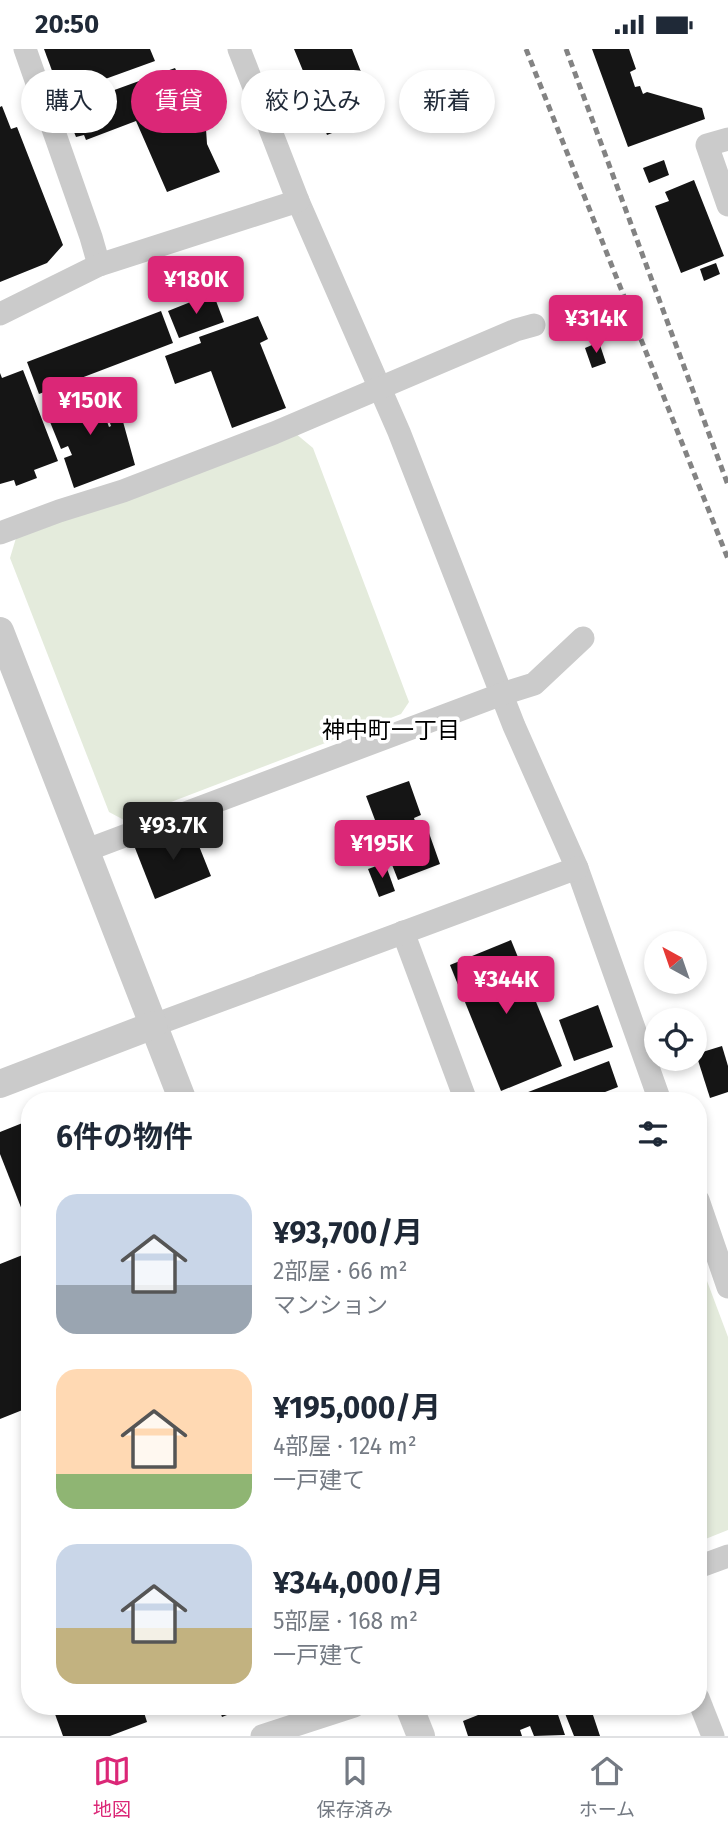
<!DOCTYPE html>
<html lang="ja">
<head>
<meta charset="utf-8">
<style>
  :root { --surface:#fff; --page:#f2f2f3; --text:#1f2937; --muted:#747a83; --line:#e0e1e3; --accent:#db2777 }
  body { margin:0; font-family:"Fira Sans","Noto Sans JP",sans-serif; background:var(--page); color:var(--text); height:100vh; display:flex; flex-direction:column; font-size:26px; white-space:nowrap }
  * { box-sizing:border-box; margin:0 }
  p { font-size:23px; color:var(--muted) }
  .icon { flex:none; width:38px; height:38px; fill:none; stroke:currentColor; stroke-width:2; stroke-linecap:round; stroke-linejoin:round }
  .map { position:relative; flex:1; overflow:hidden }
  .side { position:absolute; left:21px; top:1043px; width:686px; height:623px; display:flex; flex-direction:column; background:var(--surface); border-radius:28px; box-shadow:0 4px 10px #0003 }
  .side>* { flex:none }
  .banner { position:absolute; left:21px; top:21px; width:686px; height:63px; display:flex; gap:14px }
  .needle { width:46px; rotate:320deg }
  .controls { position:absolute; left:644px; top:882px; display:grid; gap:14px }
  .controls a { display:grid; place-items:center; width:63px; height:63px; border-radius:50%; background:var(--surface); box-shadow:0 4px 10px #0003; font-size:35px }
  .price { position:absolute; translate:-50% -60px; padding:0 16px; border-radius:7px; background:var(--accent); color:#fff; font-size:23px; line-height:46px; filter:drop-shadow(0 2px 4px #0008) }
  .price::after { content:''; position:absolute; left:50%; top:42px; width:21px; height:16px; margin-left:-10px; background:inherit; clip-path:polygon(0 0,100% 0,50% 100%) }
  .price.current { background:#222; color:#fff }
  ul { padding:0; list-style:none }
  li { display:flex; align-items:center; gap:21px; height:175px; padding:0 35px }
  li span { display:grid; place-items:center; flex:none; width:196px; height:140px; border-radius:21px; color:#555 }
  li>.icon { margin-inline-start:auto }
  span .icon { width:84px; height:84px; fill:#fffc; stroke-width:1 }
  li b { font-size:30px }
  h2 { display:flex; justify-content:space-between; align-items:center; height:84px; padding:0 35px; font-size:30px }
  .tag { padding:0 24px; border-radius:32px; background:var(--surface); box-shadow:0 4px 10px #0003; font-size:24px; line-height:63px }
  .tag.current { background:var(--accent); color:#fff }
  .status { display:flex; justify-content:space-between; align-items:center; height:49px; padding:0 35px; background:var(--surface); direction:ltr }
  .status svg { height:19px; fill:currentColor }
  .dock { display:flex; justify-content:space-around; align-items:center; height:98px; border-top:2px solid var(--line); background:var(--surface); font-size:19px; color:var(--muted) }
  .dock a { display:grid; justify-items:center; gap:4px }
  .dock .current { color:var(--accent) }
  .map>svg:first-child { display:block }
  .green { fill:#e4ebdc }
  .building { fill:#151515 }
  .lines { fill:none; stroke-linecap:round; stroke-linejoin:round }
  .minor { stroke:#cbcbcb; stroke-width:23 }
  .tertiary { stroke:#cbcbcb; stroke-width:28 }
  .rail { stroke:#838383; stroke-width:5; stroke-dasharray:7 5; stroke-linecap:butt }
  .labels { text-anchor:middle; dominant-baseline:central; stroke-width:7; stroke-linejoin:round; paint-order:stroke }
  .neighbourhood-label { font-size:23px; fill:#000; stroke:#fff }
</style>
</head>
<body>
<div class="status"><b>20:50</b><svg viewBox="0 0 49 12"><path d="M0 12V9h3v3zM5 12V6h3v6zM10 12V3h3v9zM15 12V0h3v12zM26 1h20v11H26zM47 4h2v5h-2z"/></svg></div>
<div class="map">
<svg width="728" height="1687" viewBox="0 0 728 1687">
  <rect width="100%" height="100%" fill="#fff"/>
  <g class="green">
    <polygon points="295,384 313,399 409,653 401,665 124,771 109,763 10,509 16,489"/>
    <polygon points="698,1208 728,1288 728,1481 698,1493"/>
  </g>
  <g class="building">
    <polygon points="44,0 150,0 155,12 61,46"/>
    <polygon points="294,0 352,0 378,66 327,86 319,65 315,67 309,53 315,51"/>
    <polygon points="592,0 629,0 636,20 630,23 635,38 640,37 643,45 647,43 702,59 705,70 628,98"/>
    <polygon points="175,19 184,38 200,59 206,80 207,95 220,123 167,143 136,72 86,91 84,86 76,88 66,63 74,60 73,56"/>
    <polygon points="2,57 11,80 17,78 63,196 47,214 0,233 0,58"/>
    <polygon points="664,111 669,126 649,134 643,119"/>
    <polygon points="694,131 724,207 681,224 655,157 669,152 665,143"/>
    <polygon points="716,214 720,225 704,232 700,220"/>
    <polygon points="213,244 224,273 179,289 168,262"/>
    <polygon points="161,262 173,294 39,345 27,313"/>
    <polygon points="258,267 268,290 260,294 286,359 232,379 211,322 175,335 165,307 201,294 199,288"/>
    <polygon points="599,293 606,314 592,319 585,299"/>
    <polygon points="23,321 58,412 34,421 37,429 16,437 14,431 0,435 0,324 2,329"/>
    <polygon points="93,334 109,378 111,377 110,374 122,369 135,416 74,439 64,409 72,406 68,397 61,400 48,368 59,364 53,347"/>
    <polygon points="409,732 421,766 414,769 420,787 429,784 440,815 398,831 387,803 373,808 361,776 375,771 366,747"/>
    <polygon points="191,777 211,827 155,850 135,799"/>
    <polygon points="385,814 395,842 379,848 368,820"/>
    <polygon points="511,891 562,1017 501,1042 450,916"/>
    <polygon points="598,956 613,998 574,1012 559,971"/>
    <polygon points="722,997 728,1017 728,1043 710,1049 696,1005"/>
    <polygon points="609,1012 618,1038 582,1052 505,1052"/>
    <polygon points="25,1073 30,1083 30,1164 24,1166 0,1105 0,1083"/>
    <polygon points="30,1203 30,1358 0,1370 0,1215"/>
    <polygon points="52,1657 142,1657 147,1673 110,1687 63,1687"/>
    <polygon points="218,1657 249,1657 222,1668"/>
    <polygon points="488,1657 555,1657 565,1686 534,1687 530,1677 520,1681 522,1687 468,1687 463,1672 478,1666 477,1663"/>
    <polygon points="562,1657 590,1657 600,1687 574,1687"/>
  </g>
  <g class="lines">
    <g class="minor">
      <polyline points="25,0 91,188 99,216"/>
      <polyline points="239,0 298,152 399,383 514,677 577,819 660,1052"/>
      <polyline points="728,90 707,96 728,156"/>
      <polyline points="0,265 99,216 298,152"/>
      <polyline points="0,484 59,462 123,442 274,384 516,281 534,276"/>
      <polyline points="87,801 502,645 534,635 583,589"/>
      <polyline points="403,883 466,1052"/>
      <polyline points="154,976 577,819"/>
      <polyline points="698,1151 728,1238"/>
      <polyline points="698,1518 728,1507"/>
      <polyline points="698,1649 713,1687"/>
      <polyline points="262,1687 354,1657"/>
    </g>
    <g class="tertiary">
      <polyline points="0,582 183,1052"/>
      <polyline points="0,1035 154,976"/>
      <polyline points="409,1657 421,1687"/>
    </g>
    <g class="rail">
      <polyline points="526,0 728,510"/>
      <polyline points="566,0 728,436"/>
    </g>
  </g>
  <g class="labels">
    <g class="neighbourhood-label">
      <text x="391" y="681">神中町一丁目</text>
    </g>
  </g>
</svg>
<div class="controls">
<a><svg class="needle" viewBox="-14 -14 28 28"><path d="M0-13l5 13h-10z" fill="#e53935"/><path d="M0 13l5-13h-10z" fill="#747a83"/></svg></a>
<a><svg class="icon" aria-label="locate" viewBox="0 0 24 24"><circle cx="12" cy="12" r="6"/><path d="M12 2v4M12 18v4M2 12h4M18 12h4"/></svg></a>
</div>
<b class="price" style="left:196px;top:267px">¥180K</b>
<b class="price" style="left:596px;top:306px">¥314K</b>
<b class="price" style="left:90px;top:388px">¥150K</b>
<b class="price current" style="left:173px;top:813px">¥93.7K</b>
<b class="price" style="left:382px;top:831px">¥195K</b>
<b class="price" style="left:506px;top:967px">¥344K</b>
<div class="banner">
<a class="tag">購入</a>
<a class="tag current">賃貸</a>
<a class="tag">絞り込み</a>
<a class="tag">新着</a>
</div>
<section class="side">
<h2>6件の物件<svg class="icon" aria-label="filters" viewBox="0 0 24 24"><path d="M4 7h16M4 17h16"/><circle cx="9" cy="7" r="2"/><circle cx="15" cy="17" r="2"/></svg></h2>
<ul>
<li><span style="background:linear-gradient(#c9d6e8 65%,#9aa5b1 0)"><svg class="icon" aria-label="home" viewBox="0 0 24 24"><path d="M3 11l9-7 9 7M6 9v11h12V9"/></svg></span><div><b>¥93,700/月</b><p>2部屋 · 66 m²</p><p>マンション</p></div></li>
<li><span style="background:linear-gradient(#ffd9b3 75%,#8fb573 0)"><svg class="icon" aria-label="home" viewBox="0 0 24 24"><path d="M3 11l9-7 9 7M6 9v11h12V9"/></svg></span><div><b>¥195,000/月</b><p>4部屋 · 124 m²</p><p>一戸建て</p></div></li>
<li><span style="background:linear-gradient(#c9d6e8 60%,#c2b280 0)"><svg class="icon" aria-label="home" viewBox="0 0 24 24"><path d="M3 11l9-7 9 7M6 9v11h12V9"/></svg></span><div><b>¥344,000/月</b><p>5部屋 · 168 m²</p><p>一戸建て</p></div></li>
</ul>
</section>
</div>
<nav class="dock">
<a class="current"><svg class="icon" aria-label="map" viewBox="0 0 24 24"><path d="M3 6l6-2 6 2 6-2v14l-6 2-6-2-6 2zM9 4v14M15 6v14"/></svg>地図</a>
<a><svg class="icon" aria-label="saved" viewBox="0 0 24 24"><path d="M7 4h10v16l-5-4-5 4z"/></svg>保存済み</a>
<a><svg class="icon" aria-label="home" viewBox="0 0 24 24"><path d="M3 11l9-7 9 7M6 9v11h12V9"/></svg>ホーム</a>
</nav>
</body>
</html>
